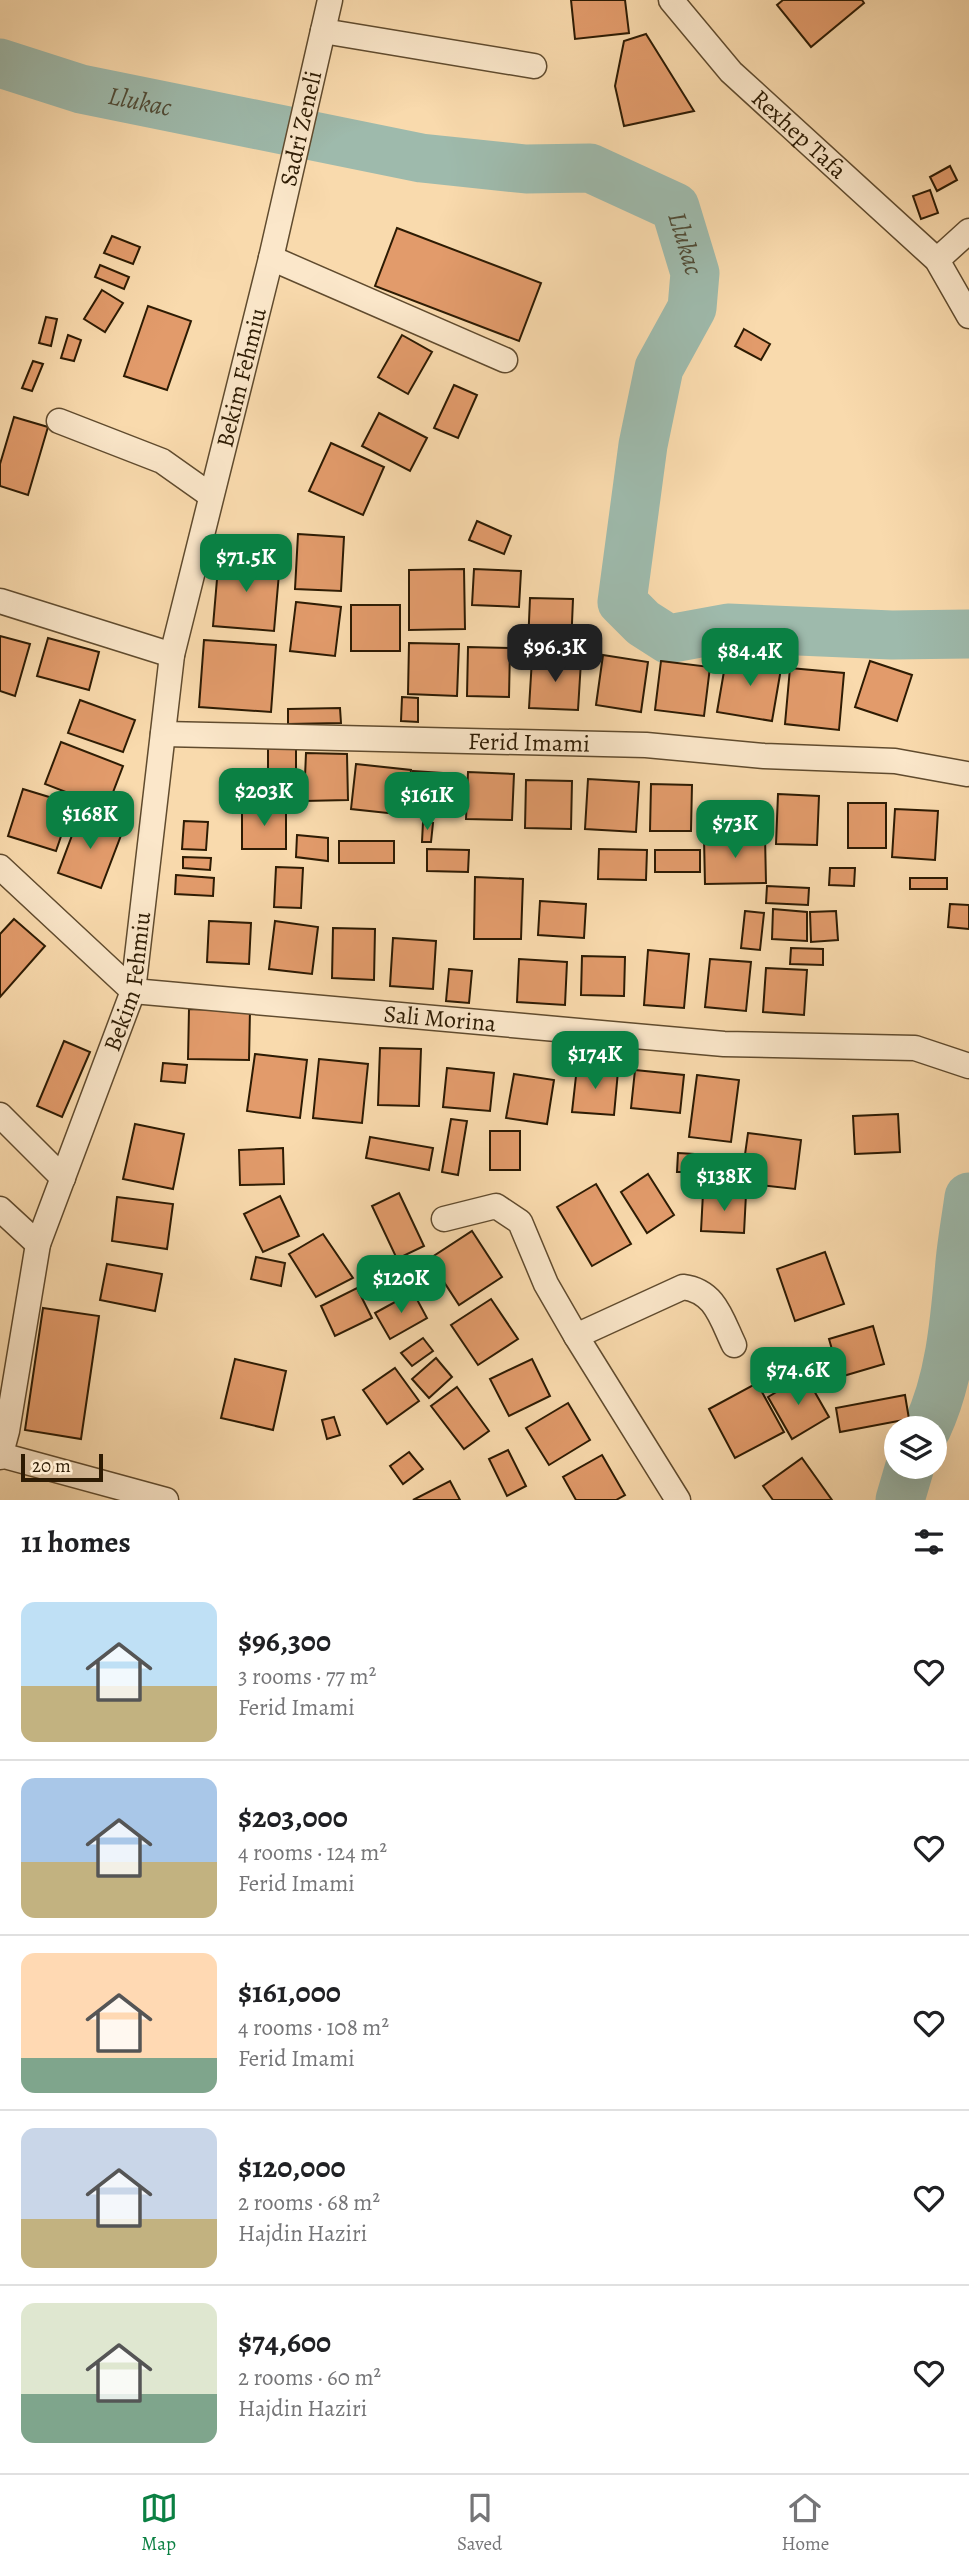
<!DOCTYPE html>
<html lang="en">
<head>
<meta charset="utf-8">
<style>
  :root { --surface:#fff; --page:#f6f6f6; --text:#202124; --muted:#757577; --line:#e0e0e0; --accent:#0b8043 }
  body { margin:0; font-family:Alegreya,serif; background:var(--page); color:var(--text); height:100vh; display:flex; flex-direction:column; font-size:26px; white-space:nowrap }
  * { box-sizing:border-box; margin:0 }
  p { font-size:23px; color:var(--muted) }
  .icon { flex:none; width:38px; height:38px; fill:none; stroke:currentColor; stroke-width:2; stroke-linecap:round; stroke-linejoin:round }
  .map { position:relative; height:1500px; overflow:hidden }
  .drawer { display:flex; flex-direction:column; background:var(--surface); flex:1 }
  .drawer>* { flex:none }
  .fabs { position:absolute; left:884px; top:1416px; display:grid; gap:14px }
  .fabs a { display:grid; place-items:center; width:63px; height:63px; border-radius:50%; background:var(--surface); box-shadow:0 7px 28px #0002; font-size:35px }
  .scale { position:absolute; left:21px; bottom:18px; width:82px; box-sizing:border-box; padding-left:7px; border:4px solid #2d1b03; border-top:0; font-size:19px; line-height:24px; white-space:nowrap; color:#2d1b03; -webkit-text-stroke:5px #fbe7ca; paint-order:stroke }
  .price { position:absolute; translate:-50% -60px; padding:0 16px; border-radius:14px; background:var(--accent); color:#fff; font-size:23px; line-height:46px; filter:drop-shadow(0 2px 4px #0008) }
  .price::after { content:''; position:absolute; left:50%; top:42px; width:21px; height:16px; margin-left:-10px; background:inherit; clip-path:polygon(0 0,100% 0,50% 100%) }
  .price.active { background:#222; color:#fff }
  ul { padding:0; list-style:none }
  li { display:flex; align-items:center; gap:21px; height:175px; padding:0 21px }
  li+li { border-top:2px solid var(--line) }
  li span { display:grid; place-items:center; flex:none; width:196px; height:140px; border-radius:14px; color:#555 }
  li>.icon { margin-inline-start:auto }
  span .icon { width:84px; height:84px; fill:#fffc; stroke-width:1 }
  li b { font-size:30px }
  h2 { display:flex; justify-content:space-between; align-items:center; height:84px; padding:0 21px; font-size:30px }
  .tab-bar { display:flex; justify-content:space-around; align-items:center; height:98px; border-top:2px solid var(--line); background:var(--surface); font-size:19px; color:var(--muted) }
  .tab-bar a { display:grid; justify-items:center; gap:4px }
  .tab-bar .active { color:var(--accent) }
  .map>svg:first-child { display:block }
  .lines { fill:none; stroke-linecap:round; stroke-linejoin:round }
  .river { stroke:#9ebaac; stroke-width:49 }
  .building { fill:#e29b6b; stroke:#2d1b03; stroke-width:2 }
  .street-casing { stroke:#604b2e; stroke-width:27 }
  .street { stroke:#fbe7ca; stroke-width:24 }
  .labels { text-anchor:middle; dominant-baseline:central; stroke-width:7; stroke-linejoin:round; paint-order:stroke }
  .street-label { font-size:24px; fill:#2d1b03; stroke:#fbe7ca }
  .water-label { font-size:26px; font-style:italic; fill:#4f4b36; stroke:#fbe7ca }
</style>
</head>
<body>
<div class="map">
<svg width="969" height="1500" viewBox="0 0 969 1500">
  <rect width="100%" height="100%" fill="#f9daad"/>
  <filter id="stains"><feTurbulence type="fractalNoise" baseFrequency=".00286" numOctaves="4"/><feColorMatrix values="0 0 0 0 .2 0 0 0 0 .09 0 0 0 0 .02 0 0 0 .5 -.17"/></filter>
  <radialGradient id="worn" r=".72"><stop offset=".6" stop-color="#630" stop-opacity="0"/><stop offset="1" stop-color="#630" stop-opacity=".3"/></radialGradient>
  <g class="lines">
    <g class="river">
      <path id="s1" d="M0,63L81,89L421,158L526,169L590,168L675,207L695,273L692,308L659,368L643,445L622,602L643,623L668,639L728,628L892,635L969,634"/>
      <path d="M927,1428C951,1377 955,1317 960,1262C962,1241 966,1219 969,1197"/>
      <polyline points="900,1500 910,1466"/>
    </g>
  </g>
  <g class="building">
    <polygon points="571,0 625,0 629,33 575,39"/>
    <polygon points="783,0 862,0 864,3 811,47 777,5"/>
    <polygon points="646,34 694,111 624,126 615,86 624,41"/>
    <polygon points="950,166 957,180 937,191 930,177"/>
    <polygon points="930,190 938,213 921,219 913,196"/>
    <polygon points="397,228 541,283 519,341 375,286"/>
    <polygon points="112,236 140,247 133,264 104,253"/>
    <polygon points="100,265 129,277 124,289 95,277"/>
    <polygon points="102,290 123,303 105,332 84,319"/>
    <polygon points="148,306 191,321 167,390 124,376"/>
    <polygon points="46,317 57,319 51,346 39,343"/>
    <polygon points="744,329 770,344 761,360 735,346"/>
    <polygon points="68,335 81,340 74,361 61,358"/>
    <polygon points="402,335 432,352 408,394 378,377"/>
    <polygon points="33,361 43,364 32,391 22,388"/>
    <polygon points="454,385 477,395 458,438 434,428"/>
    <polygon points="379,413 427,438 410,471 362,446"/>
    <polygon points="14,417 48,427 28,495 0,486 0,464"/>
    <polygon points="331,443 384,467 363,515 309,491"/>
    <polygon points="477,521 511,536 504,554 469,540"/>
    <polygon points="298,534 344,537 341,591 295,589"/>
    <polygon points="219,556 280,562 274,631 213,626"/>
    <polygon points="464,569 465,629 409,630 409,570"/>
    <polygon points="474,569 521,571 519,607 472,605"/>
    <polygon points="530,598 573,599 571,647 528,645"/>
    <polygon points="296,602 341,607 335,656 290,651"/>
    <rect x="351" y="605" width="49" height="46"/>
    <polygon points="0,636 30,644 15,696 0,691"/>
    <polygon points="48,638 99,652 89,690 37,676"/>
    <polygon points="204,640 276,645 271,712 199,707"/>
    <polygon points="409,643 459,644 457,696 408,694"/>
    <polygon points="468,647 510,648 509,697 467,696"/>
    <polygon points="727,654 782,663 772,721 717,712"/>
    <polygon points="603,655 648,662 641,712 596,705"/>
    <polygon points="532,659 581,661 578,710 529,708"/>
    <polygon points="661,661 710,667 704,716 655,710"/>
    <polygon points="870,661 912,675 897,721 855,707"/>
    <polygon points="790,668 844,673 839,730 785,724"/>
    <polygon points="402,697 418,698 418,722 401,721"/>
    <polygon points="80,700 135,720 123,752 68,733"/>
    <polygon points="340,708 341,723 288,724 288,709"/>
    <polygon points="61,742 123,766 107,808 45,784"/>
    <polygon points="268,746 296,746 296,790 268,789"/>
    <polygon points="306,753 347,754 348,800 304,801"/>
    <polygon points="356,764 411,770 406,815 351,809"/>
    <polygon points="413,771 457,774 454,816 409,813"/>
    <polygon points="468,772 514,774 512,820 466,819"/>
    <polygon points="588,779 639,782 636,832 585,829"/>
    <polygon points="526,780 572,781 571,829 525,828"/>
    <polygon points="651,784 692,785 691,831 650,831"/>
    <polygon points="23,789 72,804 56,851 8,836"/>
    <polygon points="778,794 819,796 817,845 776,844"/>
    <rect x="848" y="803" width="38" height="45"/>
    <rect x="242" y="806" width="44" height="43"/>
    <polygon points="895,809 938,811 935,860 892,857"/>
    <polygon points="80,814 123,830 101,888 58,873"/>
    <polygon points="184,821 208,822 206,850 182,849"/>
    <polygon points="423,822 433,823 431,842 422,842"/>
    <polygon points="297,835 328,838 328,861 296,857"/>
    <polygon points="765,836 766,883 705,884 704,838"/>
    <rect x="339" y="841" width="55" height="22"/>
    <polygon points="427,849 469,850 468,872 427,871"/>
    <polygon points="599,849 647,850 646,880 598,879"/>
    <rect x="655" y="850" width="45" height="22"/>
    <polygon points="183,857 211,858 210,870 183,868"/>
    <polygon points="276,867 303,868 301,908 274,907"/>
    <polygon points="830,868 855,868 854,886 829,885"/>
    <polygon points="176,875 214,878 213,896 175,894"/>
    <polygon points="475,877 523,879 521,939 474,939"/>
    <rect x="910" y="878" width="37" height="11"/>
    <polygon points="767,886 809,888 808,905 766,903"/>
    <polygon points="540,901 586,904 584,938 538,935"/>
    <polygon points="950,904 969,905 969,929 948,927"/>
    <polygon points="773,909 807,912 807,941 772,939"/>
    <polygon points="745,911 764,913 760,950 741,948"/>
    <polygon points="836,911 838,940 811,942 810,912"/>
    <polygon points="14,919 45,946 0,997 0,934"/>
    <polygon points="209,921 251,923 249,964 207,962"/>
    <polygon points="275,921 318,927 312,974 269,969"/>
    <polygon points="333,928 375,929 374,980 332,978"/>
    <polygon points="393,938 436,941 433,989 390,986"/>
    <polygon points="791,948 823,949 823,965 790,964"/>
    <polygon points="648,950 689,954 684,1008 644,1005"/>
    <polygon points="582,956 625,957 624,996 581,995"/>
    <polygon points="519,959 567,962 565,1005 517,1002"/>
    <polygon points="710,959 751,962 746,1011 705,1007"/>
    <polygon points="766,968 807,970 804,1015 763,1012"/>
    <polygon points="449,969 472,971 469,1003 446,1001"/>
    <polygon points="189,1009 250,1010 249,1060 188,1059"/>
    <polygon points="64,1041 90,1052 62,1117 37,1106"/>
    <polygon points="380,1048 421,1049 419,1106 378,1105"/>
    <polygon points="255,1054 307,1060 300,1118 247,1111"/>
    <polygon points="319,1059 368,1064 362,1123 313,1118"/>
    <polygon points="163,1063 187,1065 185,1083 161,1081"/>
    <polygon points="577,1067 618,1071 614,1115 572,1112"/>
    <polygon points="447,1068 494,1073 490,1111 443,1107"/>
    <polygon points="635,1070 684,1075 680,1113 631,1108"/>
    <polygon points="514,1074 554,1080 547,1124 506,1118"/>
    <polygon points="697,1075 739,1080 731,1142 689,1137"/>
    <polygon points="898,1114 900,1152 855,1154 853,1116"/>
    <polygon points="451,1119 467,1121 458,1175 442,1172"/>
    <polygon points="135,1124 184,1134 173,1189 123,1179"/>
    <rect x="490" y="1131" width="30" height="39"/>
    <polygon points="748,1133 801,1140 795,1189 741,1183"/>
    <polygon points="370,1137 433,1148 429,1170 366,1158"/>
    <polygon points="283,1148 284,1184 240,1185 239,1150"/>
    <polygon points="678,1153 694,1154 696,1172 677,1172"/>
    <polygon points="648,1174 674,1215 647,1233 621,1192"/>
    <polygon points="596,1184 631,1244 592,1266 557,1207"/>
    <polygon points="399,1193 424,1246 397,1259 372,1206"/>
    <polygon points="703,1193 746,1194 744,1233 701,1231"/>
    <polygon points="280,1196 299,1236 263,1252 244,1214"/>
    <polygon points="117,1197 173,1204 167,1249 112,1241"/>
    <polygon points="472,1231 502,1277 459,1305 429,1259"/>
    <polygon points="323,1234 353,1278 316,1297 289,1254"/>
    <polygon points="825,1252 844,1304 795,1321 777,1269"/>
    <polygon points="256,1257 285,1263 281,1286 251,1279"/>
    <polygon points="107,1264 162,1274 155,1311 100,1300"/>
    <polygon points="357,1288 372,1318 335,1336 321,1306"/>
    <polygon points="413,1292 427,1318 390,1339 375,1313"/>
    <polygon points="491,1299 518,1339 478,1365 451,1325"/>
    <polygon points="43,1308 99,1316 81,1439 25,1430"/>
    <polygon points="873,1326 884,1364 840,1377 829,1339"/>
    <polygon points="423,1338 433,1351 412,1366 401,1353"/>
    <polygon points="436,1358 452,1377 429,1398 412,1379"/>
    <polygon points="235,1359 286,1371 273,1430 221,1418"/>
    <polygon points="532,1359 550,1396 509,1416 490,1379"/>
    <polygon points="395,1368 419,1401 387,1424 363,1390"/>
    <polygon points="805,1375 829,1417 792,1439 768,1397"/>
    <polygon points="757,1383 784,1432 735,1458 709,1409"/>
    <polygon points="457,1387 489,1431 464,1449 431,1406"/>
    <polygon points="905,1395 909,1419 840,1432 836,1408"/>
    <polygon points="568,1403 590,1440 549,1465 526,1428"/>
    <polygon points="334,1417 340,1435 327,1439 322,1420"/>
    <polygon points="508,1450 526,1486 507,1496 489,1459"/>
    <polygon points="409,1452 423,1469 403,1484 390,1466"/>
    <polygon points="602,1455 625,1495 616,1500 576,1500 563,1477"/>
    <polygon points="802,1458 832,1500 773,1500 763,1486"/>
    <polygon points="450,1481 460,1500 413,1500"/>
  </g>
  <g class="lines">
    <g class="street-casing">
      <g id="street">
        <path id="s2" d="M671,0L731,72L937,260L969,316"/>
        <polyline points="323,31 534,66"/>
        <polyline points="271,258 505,360"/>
        <polyline points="937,260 969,231"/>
        <polyline points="59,421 162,461 210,495"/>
        <polyline points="0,601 172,655"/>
        <path id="s3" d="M163,734L646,745L764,756L895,761L967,774"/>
        <path id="s4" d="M0,867L133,991L724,1044L915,1048L969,1066"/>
        <polyline points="0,1115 63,1178"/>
        <polyline points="0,1209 38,1244"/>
        <polyline points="444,1219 496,1206 520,1222 546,1284 576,1336"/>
        <polyline points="1,1455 166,1500"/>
        <path id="s5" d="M0,1457L7,1431L38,1244L133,991L172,655L271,258L330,0"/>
        <path d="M678,1500L576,1336L683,1287C715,1291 721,1318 734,1345"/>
      </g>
    </g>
    <use href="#street" class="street"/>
  </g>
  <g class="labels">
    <g class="street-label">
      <text stroke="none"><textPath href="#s5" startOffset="1367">Sadri Zeneli</textPath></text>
      <text stroke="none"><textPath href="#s2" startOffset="186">Rexhep Tafa</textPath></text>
      <text stroke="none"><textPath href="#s5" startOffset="1111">Bekim Fehmiu</textPath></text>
      <text stroke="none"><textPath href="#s3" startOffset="366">Ferid Imami</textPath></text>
      <text stroke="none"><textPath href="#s5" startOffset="495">Bekim Fehmiu</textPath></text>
      <text stroke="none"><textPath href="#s4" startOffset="490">Sali Morina</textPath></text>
    </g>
    <g class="water-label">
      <text stroke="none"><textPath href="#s1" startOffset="145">Llukac</textPath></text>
      <text stroke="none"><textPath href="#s1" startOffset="733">Llukac</textPath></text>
    </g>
  </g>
  <rect width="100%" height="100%" filter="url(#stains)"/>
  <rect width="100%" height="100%" fill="url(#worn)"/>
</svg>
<div class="fabs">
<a><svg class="icon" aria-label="layers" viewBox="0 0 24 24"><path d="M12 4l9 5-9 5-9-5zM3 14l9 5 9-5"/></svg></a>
</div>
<div class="scale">20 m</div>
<b class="price" style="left:246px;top:594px">$71.5K</b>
<b class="price active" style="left:555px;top:684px">$96.3K</b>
<b class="price" style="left:750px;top:688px">$84.4K</b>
<b class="price" style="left:264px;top:828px">$203K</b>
<b class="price" style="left:427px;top:832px">$161K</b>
<b class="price" style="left:90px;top:851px">$168K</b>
<b class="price" style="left:735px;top:860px">$73K</b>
<b class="price" style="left:595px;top:1091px">$174K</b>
<b class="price" style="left:724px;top:1213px">$138K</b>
<b class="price" style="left:401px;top:1315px">$120K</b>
<b class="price" style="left:798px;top:1407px">$74.6K</b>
</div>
<section class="drawer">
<h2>11 homes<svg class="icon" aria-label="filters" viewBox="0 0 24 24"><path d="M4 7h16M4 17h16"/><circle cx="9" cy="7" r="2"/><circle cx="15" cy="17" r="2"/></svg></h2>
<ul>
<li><span style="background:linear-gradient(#bfe0f5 60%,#c2b280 0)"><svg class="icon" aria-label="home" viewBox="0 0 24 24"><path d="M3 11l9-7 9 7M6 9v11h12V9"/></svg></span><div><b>$96,300</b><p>3 rooms · 77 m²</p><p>Ferid Imami</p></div><svg class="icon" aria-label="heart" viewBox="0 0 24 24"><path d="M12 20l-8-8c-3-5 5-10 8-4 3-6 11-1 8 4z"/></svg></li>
<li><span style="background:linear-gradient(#a9c7e8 60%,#c2b280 0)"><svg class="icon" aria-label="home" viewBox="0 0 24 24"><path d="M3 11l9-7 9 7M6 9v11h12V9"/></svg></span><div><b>$203,000</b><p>4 rooms · 124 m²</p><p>Ferid Imami</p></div><svg class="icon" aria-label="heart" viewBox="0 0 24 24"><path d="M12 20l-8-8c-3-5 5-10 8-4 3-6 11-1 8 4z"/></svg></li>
<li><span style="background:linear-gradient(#ffd9b3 75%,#7fa58c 0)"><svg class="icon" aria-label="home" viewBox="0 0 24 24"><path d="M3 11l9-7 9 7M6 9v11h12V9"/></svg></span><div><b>$161,000</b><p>4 rooms · 108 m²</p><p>Ferid Imami</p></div><svg class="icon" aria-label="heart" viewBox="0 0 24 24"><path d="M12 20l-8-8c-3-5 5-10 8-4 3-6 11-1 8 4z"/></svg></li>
<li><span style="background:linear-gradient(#c9d6e8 65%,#c2b280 0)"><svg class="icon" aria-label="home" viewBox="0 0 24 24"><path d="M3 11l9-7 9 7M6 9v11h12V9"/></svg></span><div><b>$120,000</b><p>2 rooms · 68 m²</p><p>Hajdin Haziri</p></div><svg class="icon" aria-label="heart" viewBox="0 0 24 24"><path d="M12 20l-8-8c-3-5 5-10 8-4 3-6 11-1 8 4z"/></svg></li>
<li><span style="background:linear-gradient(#dfe7d0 65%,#7fa58c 0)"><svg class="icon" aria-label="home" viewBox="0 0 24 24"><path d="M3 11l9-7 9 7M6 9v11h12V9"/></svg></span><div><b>$74,600</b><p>2 rooms · 60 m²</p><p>Hajdin Haziri</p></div><svg class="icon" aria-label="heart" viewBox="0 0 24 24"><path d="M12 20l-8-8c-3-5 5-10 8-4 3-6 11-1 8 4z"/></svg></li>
</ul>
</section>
<nav class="tab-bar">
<a class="active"><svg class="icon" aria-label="map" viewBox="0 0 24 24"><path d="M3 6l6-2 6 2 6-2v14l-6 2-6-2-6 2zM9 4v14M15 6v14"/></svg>Map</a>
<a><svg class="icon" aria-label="saved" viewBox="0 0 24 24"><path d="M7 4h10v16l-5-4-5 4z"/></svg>Saved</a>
<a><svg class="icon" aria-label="home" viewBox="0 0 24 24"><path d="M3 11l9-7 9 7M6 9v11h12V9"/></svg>Home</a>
</nav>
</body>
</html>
